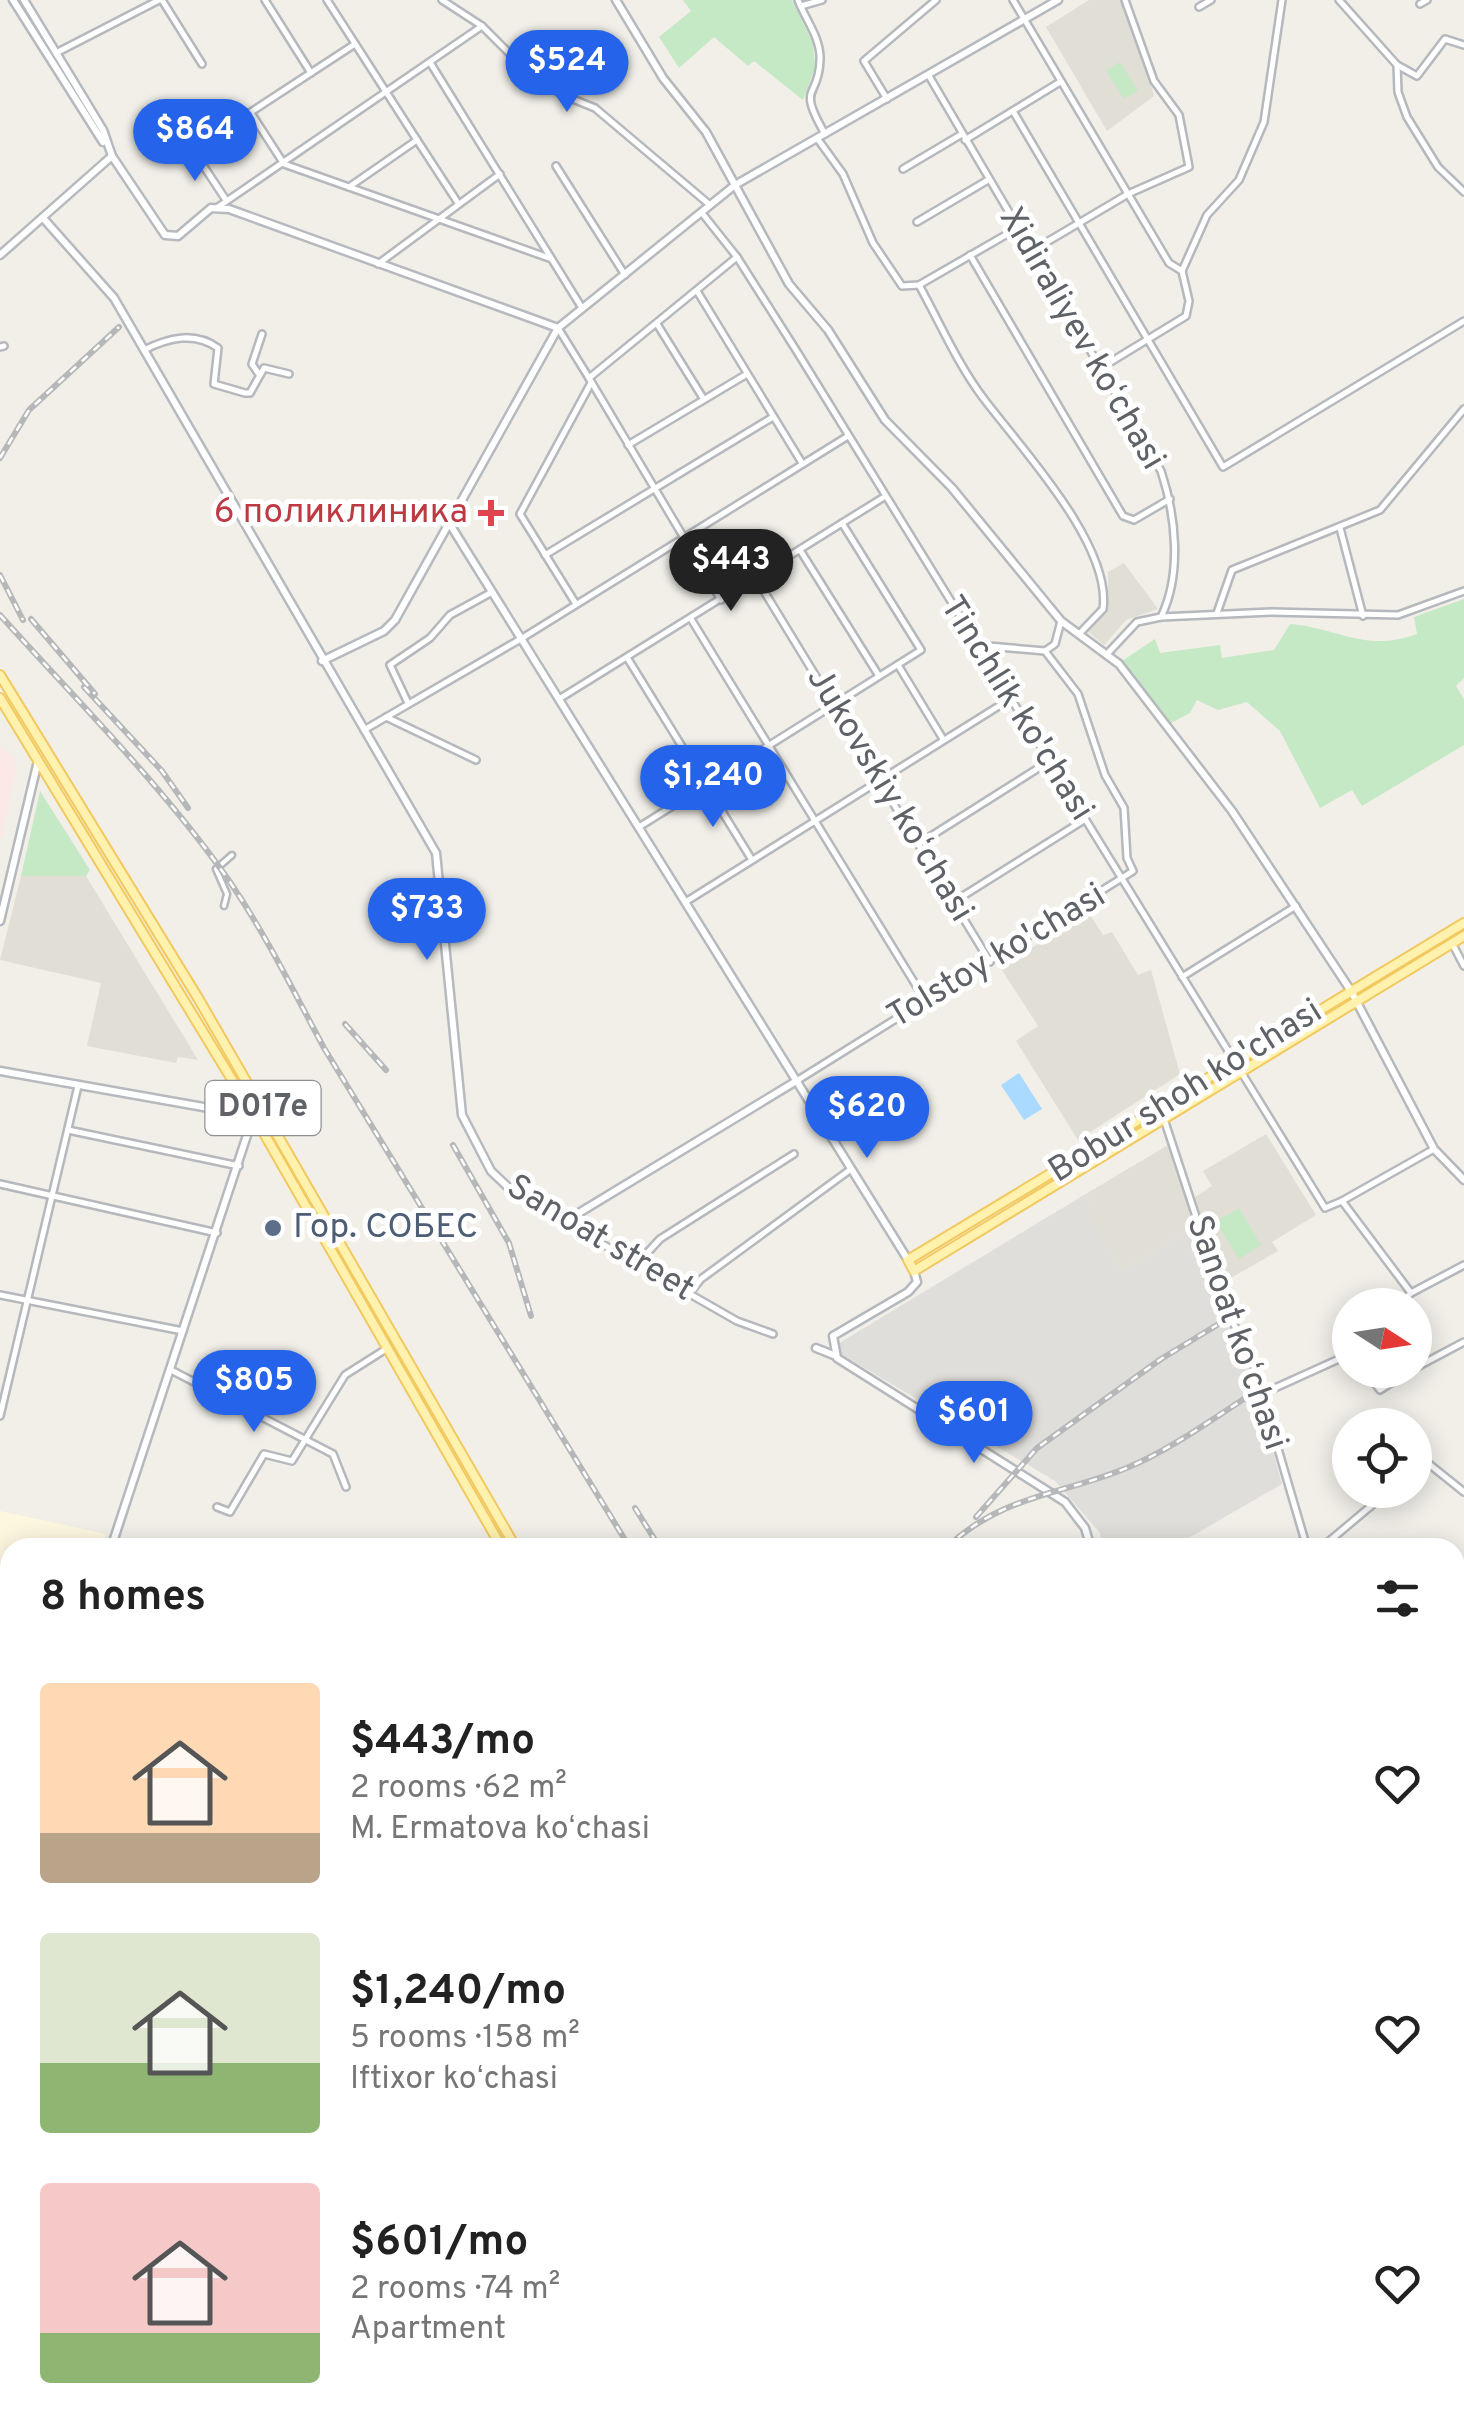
<!DOCTYPE html>
<html lang="en">
<head>
<meta charset="utf-8">
<style>
  :root { --surface:#fff; --page:#f2f2f2; --text:#222; --muted:#767676; --accent:#2563eb }
  body { margin:0; font-family:Overpass,sans-serif; background:var(--page); color:var(--text); height:100vh; display:flex; flex-direction:column; font-size:38px; white-space:nowrap }
  * { box-sizing:border-box; margin:0 }
  p { font-size:32px; color:var(--muted) }
  .icon { flex:none; width:55px; height:55px; fill:none; stroke:currentColor; stroke-width:2; stroke-linecap:round; stroke-linejoin:round }
  .map { position:relative; flex:1; overflow:hidden }
  .side { position:absolute; left:0px; top:1538px; width:1465px; height:892px; display:flex; flex-direction:column; background:var(--surface); border-radius:30px 30px 0 0; box-shadow:0 5px 25px #0003 }
  .side>* { flex:none }
  .needle { width:65px; rotate:102deg }
  .fabs { position:absolute; left:1332px; top:1288px; display:grid; gap:20px }
  .fabs a { display:grid; place-items:center; width:100px; height:100px; border-radius:50%; background:var(--surface); box-shadow:0 5px 25px #0003; font-size:50px }
  .price { position:absolute; translate:-50% -85px; padding:0 22px; border-radius:35px; background:var(--accent); color:#fff; font-size:32px; line-height:65px; filter:drop-shadow(0 2px 5px #0008) }
  .price::after { content:''; position:absolute; left:50%; top:60px; width:30px; height:22px; margin-left:-15px; background:inherit; clip-path:polygon(0 0,100% 0,50% 100%) }
  .price.on { background:#222; color:#fff }
  ul { padding:0; list-style:none }
  li { display:flex; align-items:center; gap:30px; height:250px; padding:0 40px }
  li span { display:grid; place-items:center; flex:none; width:280px; height:200px; border-radius:10px; color:#555 }
  li>.icon { margin-inline-start:auto }
  span .icon { width:120px; height:120px; fill:#fffc; stroke-width:1 }
  li b { font-size:42px }
  h2 { display:flex; justify-content:space-between; align-items:center; height:120px; padding:0 40px; font-size:42px }
  .map>svg:first-child { display:block }
  .commercial { fill:#fef7e0 }
  .industrial { fill:#e0deda }
  .education { fill:#e1ded6 }
  .medical { fill:#fce8e6 }
  .green { fill:#c5e8c5 }
  .water { fill:#aadaff }
  .lines { fill:none; stroke-linecap:round; stroke-linejoin:round }
  .pedestrian-casing { stroke:#b5b8bc; stroke-width:9 }
  .minor-casing { stroke:#b5b8bc; stroke-width:10 }
  .tertiary-casing { stroke:#b5b8bc; stroke-width:11 }
  .secondary-casing { stroke:#b6babf; stroke-width:11 }
  .primary-casing { stroke:#f2c960; stroke-width:12 }
  .pedestrian { stroke:#fff; stroke-width:4 }
  .minor { stroke:#fff; stroke-width:5 }
  .tertiary { stroke:#fff; stroke-width:6 }
  .secondary { stroke:#fff; stroke-width:6 }
  .primary { stroke:#fff2af; stroke-width:8 }
  .rail-casing { stroke:#b6b7b8; stroke-width:6 }
  .rail { stroke:#fff; stroke-width:2.5; stroke-dasharray:8; stroke-linecap:butt }
  .health-dot { fill:#e0444e; stroke:#fff; stroke-width:4 }
  .service-dot { fill:#5c6f8a; stroke:#fff; stroke-width:4 }
  .labels { text-anchor:middle; dominant-baseline:central; stroke-width:10; stroke-linejoin:round; paint-order:stroke }
  .shield { fill:#fff; stroke:#8f9295; stroke-width:2.5 }
  .shield-label { font-size:32px; font-weight:bold; fill:#5f6368 }
  .street-label { font-size:35px; fill:#5f6368; stroke:#fff }
  .health-label { font-size:35px; fill:#be3a42; stroke:#fff; text-anchor:end }
  .service-label { font-size:35px; fill:#4e5e75; stroke:#fff; text-anchor:start }
</style>
</head>
<body>
<div class="map">
<svg width="1464" height="2428" viewBox="0 0 1464 2428">
  <rect width="100%" height="100%" fill="#f1efe8"/>
  <polygon class="commercial" points="0,1511 106,1534 102,1547 10,1548 10,1662 0,1665"/>
  <polygon class="industrial" points="1084,1195 1092,1208 1085,1211 1122,1271 1195,1226 1213,1293 1249,1368 1282,1484 1173,1547 1102,1547 1100,1533 1055,1481 831,1348"/>
  <g class="education">
    <polygon points="1089,0 1120,0 1133,21 1154,96 1107,131 1046,27"/>
    <polygon points="1124,563 1158,609 1126,620 1104,645 1086,630 1108,608 1108,572"/>
    <polygon points="21,876 86,876 198,1060 178,1057 176,1063 87,1046 101,983 0,960"/>
    <polygon points="1089,913 1103,935 1112,932 1138,975 1151,970 1180,1074 1078,1140 1016,1041 1038,1026 1000,967"/>
    <polygon points="1266,1134 1316,1215 1272,1242 1278,1251 1222,1283 1195,1197 1212,1186 1203,1171"/>
    <polygon points="1168,1145 1195,1226 1122,1271 1084,1211 1091,1207 1084,1195"/>
    <polygon points="1455,1875 1464,1875 1464,1969 1457,1972"/>
    <polygon points="1464,2325 1464,2402 1462,2403 1455,2385 1455,2328"/>
    <polygon points="694,2420 741,2420 746,2428 698,2428"/>
  </g>
  <g class="medical">
    <polygon points="0,746 14,760 15,772 0,842"/>
    <polygon points="781,2420 875,2420 878,2428 785,2428"/>
  </g>
  <g class="green">
    <polygon points="683,0 792,0 813,44 815,68 803,100 754,61 748,66 714,37 679,68 659,37 691,11"/>
    <polygon points="1120,62 1138,91 1124,99 1106,71"/>
    <path d="M1464,599V678L1456,686L1464,699V745L1362,806L1352,790L1320,808L1280,731L1247,702L1218,710L1197,700L1190,713L1169,724L1122,661L1155,639L1160,653L1220,645L1222,658L1274,650L1290,624C1339,628 1365,653 1417,634L1414,617Z"/>
    <polygon points="40,791 90,870 86,876 21,876"/>
    <polygon points="1239,1208 1261,1245 1239,1259 1216,1222"/>
  </g>
  <polygon class="water" points="1019,1073 1042,1109 1024,1120 1001,1085"/>
  <g class="lines">
    <g class="pedestrian-casing">
      <polyline id="pedestrian" points="224,906 227,894 216,869 232,855"/>
    </g>
    <g class="minor-casing">
      <g id="minor">
        <polyline points="162,0 202,64"/>
        <polyline points="265,0 311,73"/>
        <polyline points="327,0 417,140"/>
        <polyline points="442,0 482,26 526,70 563,95 595,108 710,205"/>
        <path d="M798,0C805,19 821,38 820,60C819,100 796,83 825,134"/>
        <polyline points="1013,0 1169,263 1182,271 1207,215 1239,180 1264,122 1282,0"/>
        <polyline points="1339,0 1397,65 1398,92 1407,117 1438,167 1464,192"/>
        <polyline points="1420,4 1427,0"/>
        <polyline points="801,6 822,0"/>
        <polyline points="1199,7 1211,0"/>
        <polyline points="56,53 159,0"/>
        <polyline points="431,64 582,308"/>
        <polyline points="1397,65 1417,76 1445,39 1464,45"/>
        <path d="M929,76L1161,471C1176,516 1182,574 1161,617"/>
        <polyline points="887,99 864,61 936,0"/>
        <polyline points="1013,111 1223,467 1464,321"/>
        <polyline points="251,113 284,164 549,258"/>
        <polyline points="817,138 843,174 873,243 902,286 919,285 1016,229"/>
        <polyline points="965,140 1060,82"/>
        <polyline points="556,166 625,275"/>
        <polyline points="903,169 962,134"/>
        <polyline points="349,187 417,140 458,203"/>
        <polyline points="226,200 193,150 355,44"/>
        <polyline points="218,207 482,26"/>
        <polyline points="702,213 737,257 796,350 1325,1208 1342,1201"/>
        <polyline points="917,222 988,180"/>
        <polyline points="1030,252 1128,194 1189,167 1179,115 1154,81 1125,0"/>
        <polyline points="970,255 1123,516 1134,520 1170,499"/>
        <polyline points="378,264 500,174"/>
        <path d="M919,285C940,323 958,365 984,399C1021,448 1112,545 1103,609L1081,632"/>
        <polyline points="697,291 802,463"/>
        <polyline points="657,324 703,398"/>
        <polyline points="558,328 589,378"/>
        <polyline points="0,347 4,346"/>
        <path d="M144,350C168,338 194,331 218,348L214,384L245,393H250L264,368L289,374"/>
        <polyline points="1099,369 1186,316 1189,301 1182,271"/>
        <polyline points="258,373 252,364 262,334"/>
        <polyline points="628,445 747,374"/>
        <polyline points="1340,528 1363,616"/>
        <polyline points="800,550 879,676"/>
        <polyline points="545,555 773,417"/>
        <polyline points="756,578 990,962"/>
        <polyline points="721,600 589,378 737,257"/>
        <polyline points="576,604 520,514 591,383"/>
        <polyline points="1217,613 1232,570 1380,510 1464,409"/>
        <polyline points="691,619 925,1000"/>
        <polyline points="977,645 1045,651 1055,644 1061,621"/>
        <polyline points="1108,653 1137,622 1161,617 1271,612 1398,615 1464,591"/>
        <polyline points="628,659 752,860"/>
        <polyline points="898,665 943,739"/>
        <polyline points="559,699 884,497"/>
        <polyline points="408,703 390,665 430,638 450,615 492,592"/>
        <polyline points="386,717 476,760"/>
        <polyline points="364,730 524,637 848,436"/>
        <polyline points="639,827 921,650 842,523"/>
        <polyline points="920,843 1048,762"/>
        <polyline points="687,901 1010,699"/>
        <polyline points="955,901 1084,820"/>
        <polyline points="1452,943 1464,966"/>
        <polyline points="1182,977 1296,906"/>
        <polyline points="798,1080 1133,871 1127,858 1124,808 1105,775 1078,694 1045,651"/>
        <polyline points="1164,1119 1227,1311 1252,1360 1307,1548"/>
        <polyline points="68,1130 239,1166"/>
        <polyline points="0,1184 217,1233"/>
        <polyline points="564,1222 737,1321 773,1334"/>
        <polyline points="637,1264 660,1239 794,1154"/>
        <polyline points="1411,1293 1342,1201 1434,1149"/>
        <polyline points="689,1294 701,1279 851,1169"/>
        <polyline points="0,1295 183,1331"/>
        <polyline points="1399,1305 1411,1293 1464,1265"/>
        <polyline points="1415,1368 1464,1342"/>
        <polyline points="171,1370 333,1454 346,1487"/>
        <polyline points="1364,1370 1380,1390 1411,1370"/>
        <polyline points="1262,1394 1350,1354"/>
        <polyline points="0,1416 78,1086"/>
        <polyline points="1415,1469 1429,1464 1464,1492"/>
        <polyline points="217,1507 230,1512 264,1454 292,1461 345,1375 386,1349"/>
        <polyline points="1321,1548 1390,1490"/>
        <polyline points="1455,1649 1464,1650"/>
        <polyline points="1455,1712 1464,1718"/>
        <polyline points="0,1795 10,1795"/>
        <polyline points="0,1903 10,1903"/>
        <polyline points="1455,2003 1463,1995"/>
        <polyline points="0,2030 10,2029"/>
        <polyline points="0,2146 10,2146"/>
        <polyline points="0,2342 10,2311"/>
        <polyline points="515,2420 518,2428"/>
        <polyline points="612,2420 616,2428"/>
        <polyline points="764,2420 768,2428"/>
        <polyline points="1136,2420 1138,2428"/>
      </g>
    </g>
    <g class="tertiary-casing">
      <g id="tertiary">
        <polyline points="616,0 663,78 706,132 789,284 828,330 885,420 952,488 1061,621 1119,664 1232,811 1351,991 1434,1149 1464,1180"/>
        <polyline points="0,921 38,761"/>
        <polyline points="914,1271 917,1282 908,1292 833,1336 837,1358 1065,1502 1085,1528 1091,1548"/>
        <polyline points="816,1348 836,1356"/>
        <polyline points="111,1548 253,1117"/>
        <polyline points="1455,2140 1464,2148"/>
        <polyline points="0,2186 10,2275"/>
        <polyline points="387,2420 390,2428"/>
      </g>
    </g>
    <g class="secondary-casing">
      <g id="secondary">
        <polyline points="13,0 103,142"/>
        <polyline points="24,0 103,130 112,156 165,235 178,236 211,208 229,209 558,328"/>
        <polyline points="43,218 114,298 436,853 462,1115 491,1171 510,1189 564,1222 798,1080"/>
        <polyline points="0,255 112,156"/>
        <polyline points="451,526 908,1260"/>
        <polyline points="322,661 384,631 395,620 558,328 735,185 1058,0"/>
        <polyline points="0,1071 254,1116"/>
        <polyline points="1455,1861 1464,1861"/>
        <polyline points="1411,2420 1417,2428"/>
      </g>
    </g>
    <g class="primary-casing">
      <g id="primary">
        <polyline points="0,675 198,998 516,1548"/>
        <polyline points="0,698 254,1116 502,1548"/>
        <polyline points="1464,923 908,1260 914,1271 1464,936"/>
        <polyline points="0,1679 10,1676"/>
        <polyline points="0,1694 10,1690"/>
        <polyline points="1455,2276 1464,2273"/>
        <polyline points="1455,2289 1464,2286"/>
        <polyline points="894,2420 897,2428"/>
        <polyline points="904,2420 907,2428"/>
        <polyline points="1055,2428 1076,2420"/>
        <polyline points="1086,2428 1107,2420"/>
      </g>
    </g>
    <use href="#pedestrian" class="pedestrian"/>
    <use href="#minor" class="minor"/>
    <use href="#tertiary" class="tertiary"/>
    <use href="#secondary" class="secondary"/>
    <use href="#primary" class="primary"/>
    <g class="rail-casing">
      <g id="rail">
        <polyline points="0,458 29,410 119,327"/>
        <polyline points="0,575 23,620"/>
        <path d="M0,615C78,702 163,786 230,882C266,935 294,992 324,1048L630,1548"/>
        <polyline points="31,619 95,694"/>
        <polyline points="84,687 162,771 188,808"/>
        <polyline points="345,1024 386,1070"/>
        <polyline points="453,1145 509,1243 531,1316"/>
        <polyline points="635,1508 660,1548"/>
        <polyline points="976,1517 1037,1448 1161,1359 1217,1325"/>
        <path d="M946,1548C1003,1494 1063,1495 1129,1467C1171,1449 1211,1420 1250,1395"/>
        <polyline points="1379,2420 1385,2428"/>
      </g>
    </g>
    <use href="#rail" class="rail"/>
  </g>
  <path class="health-dot" d="M486 498h10v10h10v10h-10v10h-10v-10h-10v-10h10z"/>
  <circle class="service-dot" cx="273" cy="1228" r="10"/>
  <g class="labels">
    <rect class="shield" x="205.5" y="1081" width="115" height="54" rx="8"/>
    <g class="shield-label">
      <text x="263" y="1108">D017e</text>
    </g>
    <g class="street-label">
      <text transform="translate(1081 339) rotate(60)">Xidiraliyev koʻchasi</text>
      <text transform="translate(1016 709) rotate(58)">Tinchlik ko'chasi</text>
      <text transform="translate(889 795) rotate(59)">Jukovskiy koʻchasi</text>
      <text transform="translate(997 957) rotate(-31)">Tolstoy ko'chasi</text>
      <text transform="translate(1186 1092) rotate(-32)">Bobur shoh ko'chasi</text>
      <text transform="translate(600 1239) rotate(31)">Sanoat street</text>
      <text transform="translate(1236 1333) rotate(71)">Sanoat koʻchasi</text>
    </g>
    <g class="health-label">
      <text x="468" y="513">6 поликлиника</text>
    </g>
    <g class="service-label">
      <text x="293" y="1228">Гор. СОБЕС</text>
    </g>
  </g>
</svg>
<div class="fabs">
<a><svg class="needle" viewBox="-14 -14 28 28"><path d="M0-13l5 13h-10z" fill="#e53935"/><path d="M0 13l5-13h-10z" fill="#767676"/></svg></a>
<a><svg class="icon" aria-label="locate" viewBox="0 0 24 24"><circle cx="12" cy="12" r="6"/><path d="M12 2v4M12 18v4M2 12h4M18 12h4"/></svg></a>
</div>
<b class="price" style="left:567px;top:115px">$524</b>
<b class="price" style="left:195px;top:184px">$864</b>
<b class="price on" style="left:731px;top:614px">$443</b>
<b class="price" style="left:713px;top:830px">$1,240</b>
<b class="price" style="left:427px;top:963px">$733</b>
<b class="price" style="left:867px;top:1161px">$620</b>
<b class="price" style="left:254px;top:1435px">$805</b>
<b class="price" style="left:974px;top:1466px">$601</b>
<section class="side">
<h2>8 homes<svg class="icon" aria-label="filters" viewBox="0 0 24 24"><path d="M4 7h16M4 17h16"/><circle cx="9" cy="7" r="2"/><circle cx="15" cy="17" r="2"/></svg></h2>
<ul>
<li><span style="background:linear-gradient(#ffd9b3 75%,#b9a48a 0)"><svg class="icon" aria-label="home" viewBox="0 0 24 24"><path d="M3 11l9-7 9 7M6 9v11h12V9"/></svg></span><div><b>$443/mo</b><p>2 rooms · 62 m²</p><p>M. Ermatova koʻchasi</p></div><svg class="icon" aria-label="heart" viewBox="0 0 24 24"><path d="M12 20l-8-8c-3-5 5-10 8-4 3-6 11-1 8 4z"/></svg></li>
<li><span style="background:linear-gradient(#dfe7d0 65%,#8fb573 0)"><svg class="icon" aria-label="home" viewBox="0 0 24 24"><path d="M3 11l9-7 9 7M6 9v11h12V9"/></svg></span><div><b>$1,240/mo</b><p>5 rooms · 158 m²</p><p>Iftixor koʻchasi</p></div><svg class="icon" aria-label="heart" viewBox="0 0 24 24"><path d="M12 20l-8-8c-3-5 5-10 8-4 3-6 11-1 8 4z"/></svg></li>
<li><span style="background:linear-gradient(#f6c9c9 75%,#8fb573 0)"><svg class="icon" aria-label="home" viewBox="0 0 24 24"><path d="M3 11l9-7 9 7M6 9v11h12V9"/></svg></span><div><b>$601/mo</b><p>2 rooms · 74 m²</p><p>Apartment</p></div><svg class="icon" aria-label="heart" viewBox="0 0 24 24"><path d="M12 20l-8-8c-3-5 5-10 8-4 3-6 11-1 8 4z"/></svg></li>
</ul>
</section>
</div>
</body>
</html>
